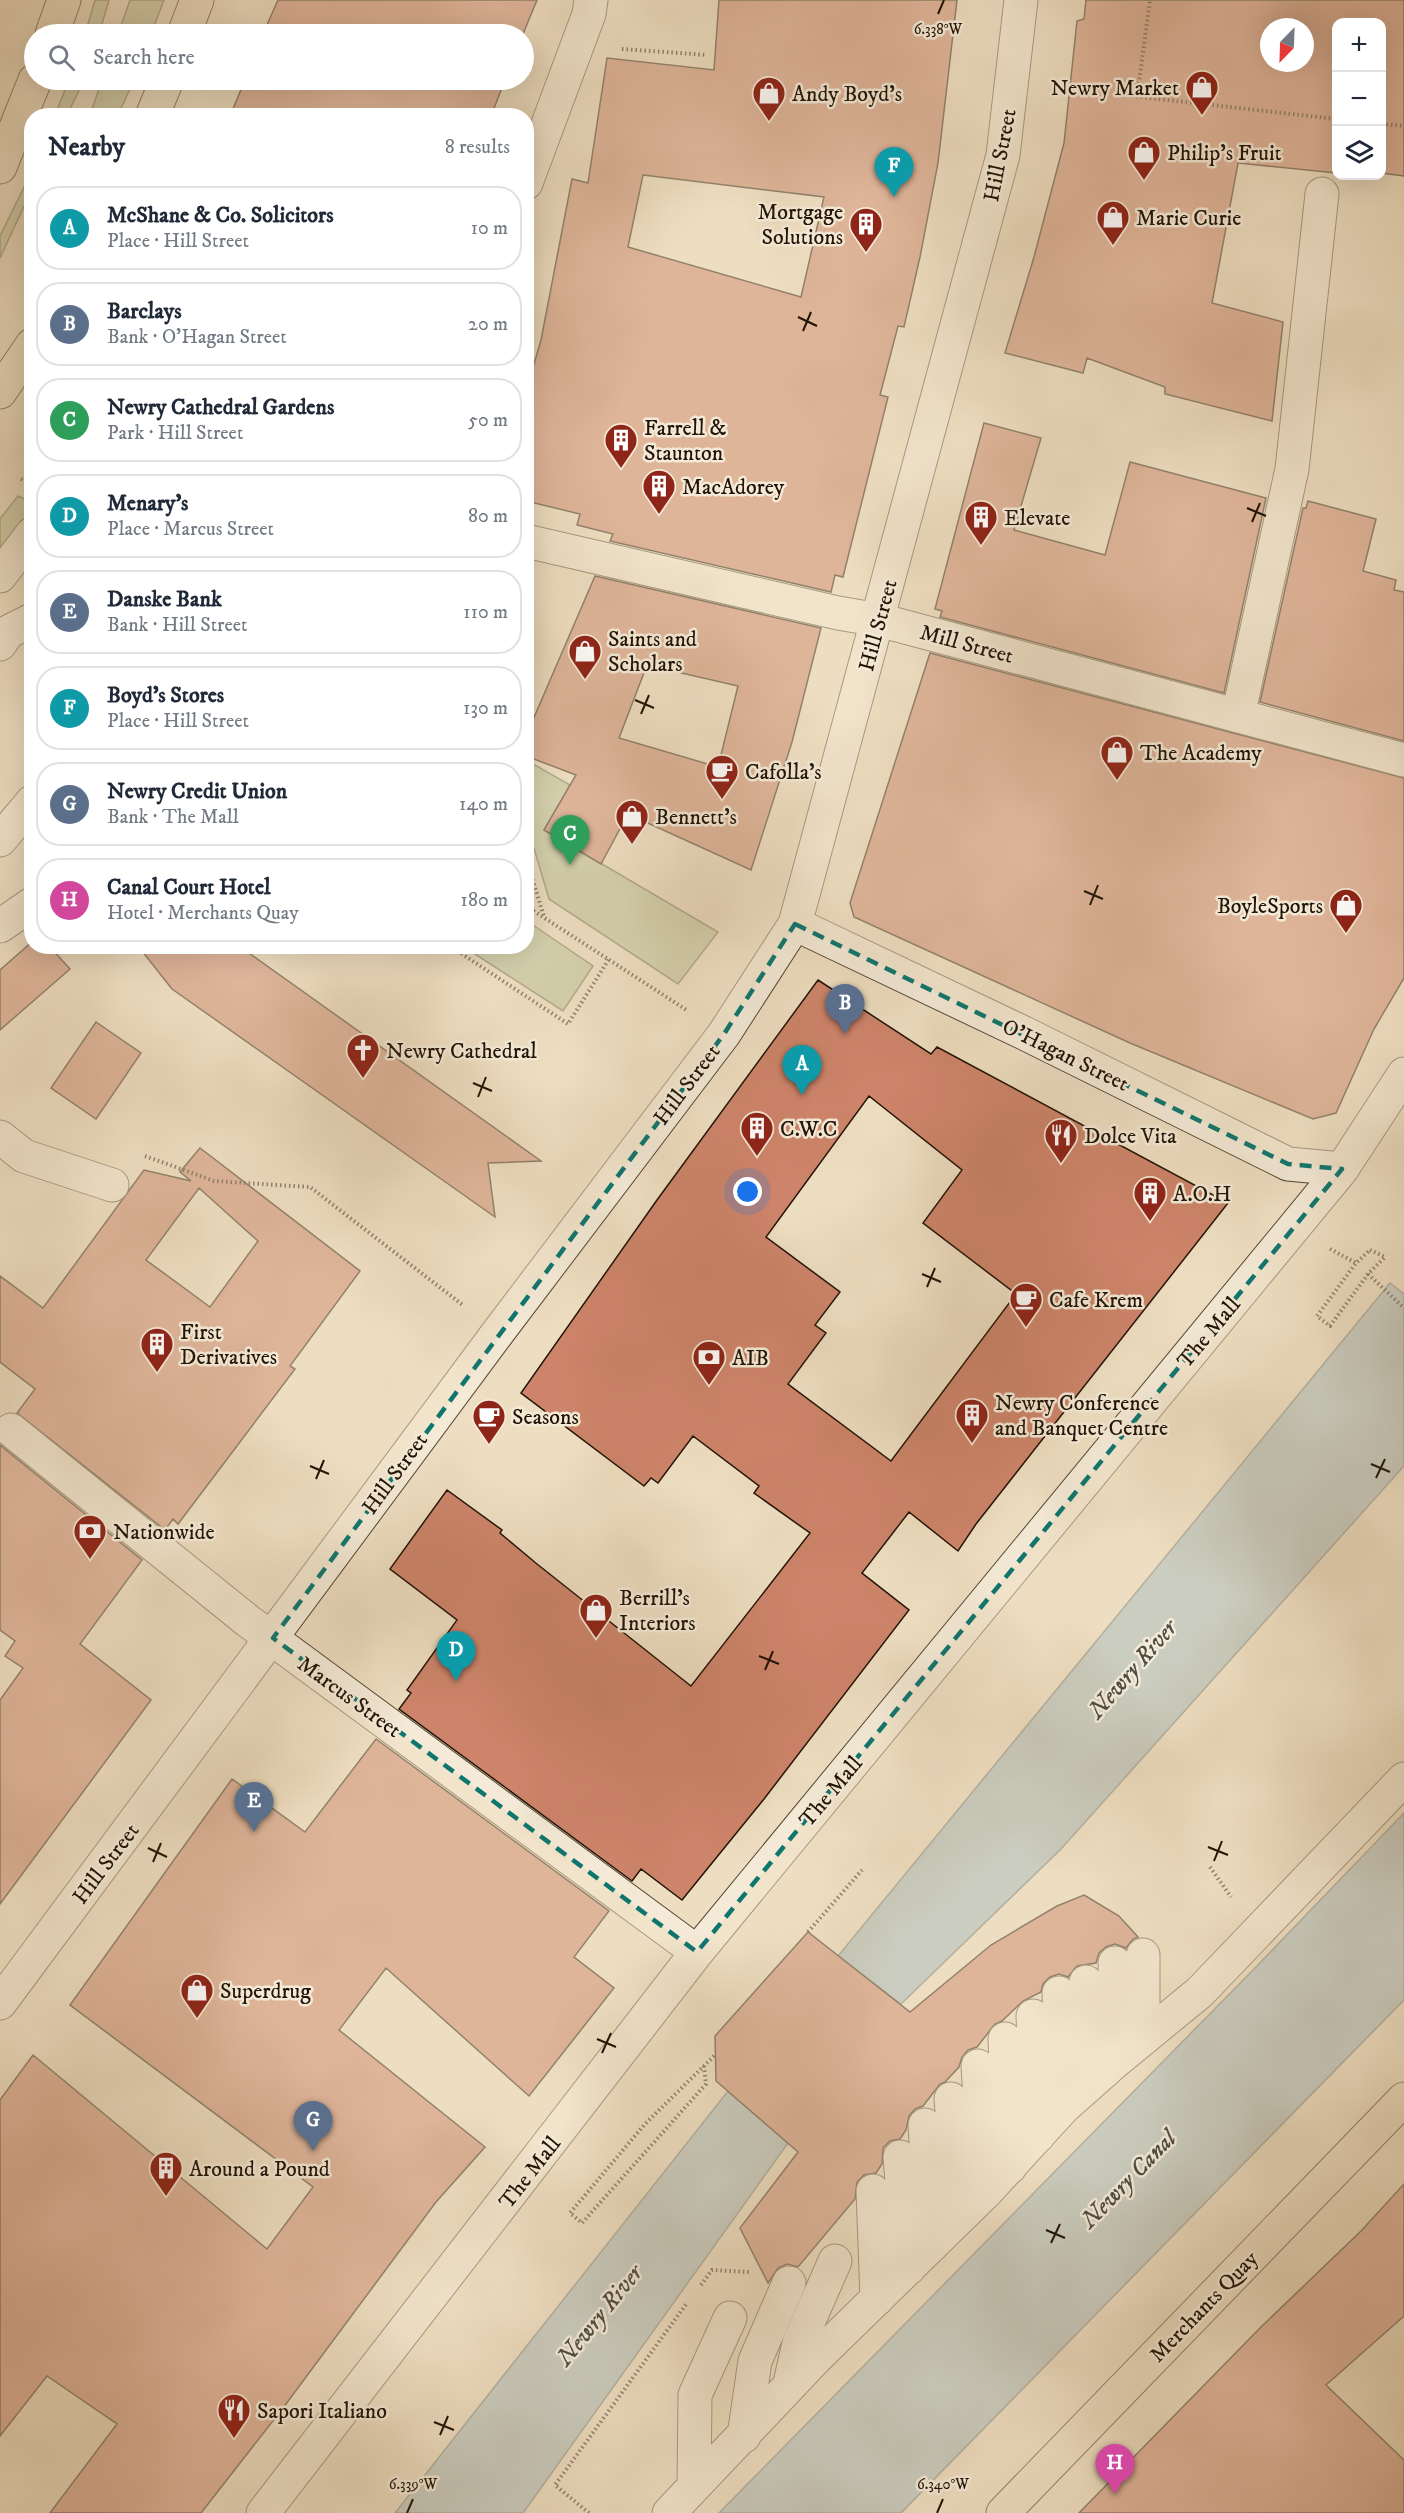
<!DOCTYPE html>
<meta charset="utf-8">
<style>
:root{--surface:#fff;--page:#f2f2f3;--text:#1f2937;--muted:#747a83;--line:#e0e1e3;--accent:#8f2418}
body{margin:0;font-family:"IM FELL DW Pica",serif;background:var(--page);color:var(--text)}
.controls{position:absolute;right:18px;top:18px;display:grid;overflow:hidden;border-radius:12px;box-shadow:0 6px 24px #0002}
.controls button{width:54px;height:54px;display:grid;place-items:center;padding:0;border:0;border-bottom:2px solid var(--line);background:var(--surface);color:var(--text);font:30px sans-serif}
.compass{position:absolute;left:1260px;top:18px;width:54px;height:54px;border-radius:50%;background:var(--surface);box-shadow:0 6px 24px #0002;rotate:203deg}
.you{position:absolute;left:748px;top:1192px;width:21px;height:21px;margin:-15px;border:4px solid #fff;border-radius:50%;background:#1a73e8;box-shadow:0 0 0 9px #1a73e833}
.badge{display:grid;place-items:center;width:39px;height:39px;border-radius:50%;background:var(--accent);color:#fff;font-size:20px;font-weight:700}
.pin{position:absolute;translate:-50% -50px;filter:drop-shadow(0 2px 3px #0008)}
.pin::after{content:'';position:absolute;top:32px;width:21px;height:18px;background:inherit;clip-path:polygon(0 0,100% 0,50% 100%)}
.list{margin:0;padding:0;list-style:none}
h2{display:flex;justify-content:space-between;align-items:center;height:78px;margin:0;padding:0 24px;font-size:26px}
h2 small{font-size:20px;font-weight:400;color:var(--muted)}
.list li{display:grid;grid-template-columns:39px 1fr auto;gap:18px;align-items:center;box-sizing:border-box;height:84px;margin:0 12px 12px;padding:0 12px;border:2px solid var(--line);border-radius:24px}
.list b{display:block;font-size:22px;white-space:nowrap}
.list p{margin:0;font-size:20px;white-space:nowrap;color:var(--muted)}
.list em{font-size:20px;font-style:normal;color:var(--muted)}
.icon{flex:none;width:33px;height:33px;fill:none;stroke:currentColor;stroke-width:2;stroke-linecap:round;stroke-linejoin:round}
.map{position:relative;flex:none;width:1404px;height:2513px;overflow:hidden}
.search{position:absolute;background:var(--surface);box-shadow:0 6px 24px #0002;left:24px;top:24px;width:510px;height:66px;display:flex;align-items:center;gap:15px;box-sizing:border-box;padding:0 21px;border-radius:33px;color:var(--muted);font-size:22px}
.panel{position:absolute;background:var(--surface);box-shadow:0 6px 24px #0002;left:24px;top:108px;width:510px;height:846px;border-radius:24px}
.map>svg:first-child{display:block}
.green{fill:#b5c296;stroke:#6b6a4e;stroke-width:1.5}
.water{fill:#9fb9be;stroke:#6d7774;stroke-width:1.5}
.building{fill:#cd846a;stroke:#211305;stroke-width:1.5;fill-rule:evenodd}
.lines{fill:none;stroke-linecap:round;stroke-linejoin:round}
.minor-casing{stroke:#544634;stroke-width:35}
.major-casing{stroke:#211305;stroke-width:35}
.highway-casing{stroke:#211305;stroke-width:35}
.path{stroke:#211305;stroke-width:4;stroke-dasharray:1.5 3;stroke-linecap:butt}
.minor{stroke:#f4ead7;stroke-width:33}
.major{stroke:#eedec1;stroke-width:33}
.highway{stroke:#eedec1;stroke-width:33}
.marked{fill:none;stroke:#0f766e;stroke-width:4.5;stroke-dasharray:12 8;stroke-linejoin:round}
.ticks{fill:none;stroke:#211305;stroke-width:2}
.labels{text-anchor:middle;stroke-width:5;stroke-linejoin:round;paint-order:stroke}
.poi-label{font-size:22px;fill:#211305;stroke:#f4ead7;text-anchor:start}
.street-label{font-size:22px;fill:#211305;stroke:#f4ead7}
.water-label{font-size:24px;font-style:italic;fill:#4d4d46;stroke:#f4ead7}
.ticks-label{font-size:15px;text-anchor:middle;fill:#211305;stroke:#f4ead7;stroke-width:5;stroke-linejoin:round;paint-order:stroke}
</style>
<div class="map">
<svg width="1404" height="2513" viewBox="0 0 1404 2513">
<rect width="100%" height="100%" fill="#eedec1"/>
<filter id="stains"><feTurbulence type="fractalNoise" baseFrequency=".00333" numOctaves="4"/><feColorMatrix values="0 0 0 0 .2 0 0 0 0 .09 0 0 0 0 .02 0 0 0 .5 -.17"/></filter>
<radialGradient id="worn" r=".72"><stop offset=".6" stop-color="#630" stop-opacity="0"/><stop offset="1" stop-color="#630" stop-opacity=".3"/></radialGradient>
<path class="green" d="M95,0H109L99,34H85Z
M130,0H164L151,34H118Z
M69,80H84L67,115H55Z
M102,80H134L118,115H90Z
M31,173V191L0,258V236Z
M18,496L31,502V512L0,550V519Z
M526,760L570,785L544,830L718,932L678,984L549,899L527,825Z
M527,921L593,966L563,1011L464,947L526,946Z"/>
<path class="water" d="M1390,1283L1404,1294V1466L1061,1849L901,2004L838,1956Z
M1404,1813V2000L901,2513H719L1255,1968Z
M728,2091L788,2143L523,2513H395Z"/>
<path class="building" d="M278,0H537L523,34H263Z
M719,0H957L938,163L920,257L904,327L898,326L880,395L888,397L843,577L835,575L831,592L610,541L613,534L577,525L580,514L526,501V391L541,340L572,179L588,183L607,58L714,70ZM643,175L824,197L801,297L628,247Z
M1086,0H1404V176L1382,173V22H1336V173L1238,163L1212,303L1283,322L1272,421L1165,394V387L1087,358L1083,373L1005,353L1034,257L1064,143L1077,21L1084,19ZM1269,27H1305V63H1269Z
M245,80H505L491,116H230Z
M984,423L1041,438L1014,530L1105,555L1130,462L1266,498L1224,693L940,617L942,611L935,609Z
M1308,501L1376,519L1363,571L1396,580L1394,590L1404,592V741L1260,702L1303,508H1306Z
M595,576L821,628L792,742L751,870L628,814L601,864L544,830L576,775L526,756V736ZM647,665L738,686L718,767L619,738Z
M930,653L1404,778V978L1374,1029L1336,1113L1313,1119L1130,1043L854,917L850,903Z
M32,942V946H49L70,969L0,1030V970Z
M138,946H239L541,1161L488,1163L495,1217L172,989Z
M818,980L931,1054L937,1047L1228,1203L976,1524L958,1551L909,1512L862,1573L909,1610L764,1799L682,1900L641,1869L632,1881L399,1709L411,1693L407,1690L457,1620L390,1569L447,1490L502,1530L500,1533L537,1564L691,1686L810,1533L754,1493L759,1486L693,1436L658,1483L651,1478L644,1486L521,1393L657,1200ZM869,1096L962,1170L923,1223L1016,1294L891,1461L788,1384L826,1333L815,1325L840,1292L766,1237Z
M96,1022L141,1053L96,1119L51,1088Z
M200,1148L360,1271L290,1366L295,1369L178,1524L173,1519L165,1530L17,1413L35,1389L0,1362V1276L43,1308L144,1170L191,1181L180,1172ZM199,1188L258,1241L210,1307L146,1260Z
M0,1445L142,1560L80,1644L151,1700L0,1904V1700L23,1668L5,1656L15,1641L0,1630Z
M376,1739L609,1911L574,1957L614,1988L529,2096L386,1968L339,2030L485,2147L436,2202L283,2408L201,2513H50L117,2424L47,2376L0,2436V2100L33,2055L267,2249L313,2187L70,2005L232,1779L305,1832Z
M1084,1895L1119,1916L1138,1937L1133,1939L1126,1948L1115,1944L1106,1947L1099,1953L1096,1963L1077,1966L1068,1977L1059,1974L1050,1977L1043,1984L1041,1992L1023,2001L1002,2021L995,2024L977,2047L968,2050L962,2057L959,2067L945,2082L940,2084L923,2106L915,2109L909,2116L906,2130L900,2139L890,2141L883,2148L882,2164L876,2173L864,2175L857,2182L855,2199L798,2267L787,2264L778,2268L768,2283L740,2228L798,2152L716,2081L715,2036L808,1932L910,2012L991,1945L1057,1906Z
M1404,2184V2316L1326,2385L1404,2460V2513H1079L1260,2328L1361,2231Z"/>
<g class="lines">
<defs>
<path id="minor" d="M526,183L589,14L591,0
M526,541L838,613L879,620L1404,760
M0,576L32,534
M0,644L8,632L32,620
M1238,716L1292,469L1322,194
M0,840L32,802
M795,924L1026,1034L1288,1164L1342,1169
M0,926L32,904
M0,1137L24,1156L112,1185
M11,1430L248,1621L697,1952
M1143,1955V2039
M1115,1963L1116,2061
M1086,1982L1089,2084
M1059,1993L1063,2108
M0,2003L499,1331L724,1034L795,924L1003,155L1021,0
M1033,2016L1038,2136
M1005,2039L1010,2167
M978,2066L986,2192
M951,2099L961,2216
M925,2125L932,2245
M900,2157L909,2268
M873,2191L877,2299
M790,2383L799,2343L835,2261
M744,2436L755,2361L789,2283
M694,2486L695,2395L730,2318
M263,2513L697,1952L1342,1169L1404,1074
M669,2513L817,2357L986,2192L1063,2108L1116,2061L1200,1992L1404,1779"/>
<path id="major" d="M1003,2513L1404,2099"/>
<path id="highway" d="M52,34L64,0
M184,34L197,0
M152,116L167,80
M0,167L35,80
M0,392L32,345"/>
</defs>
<use href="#minor" class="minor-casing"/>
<use href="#major" class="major-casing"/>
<use href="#highway" class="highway-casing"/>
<path class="path" d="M622,49L707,55
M1053,87L1070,90
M1123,95L1336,119
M1137,97L1150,0
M1382,124L1404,126
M21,479L32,485
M526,858L544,917
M526,906L688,1011
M450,946L568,1024L609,959
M145,1156L214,1181L310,1187L464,1306
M1330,1249L1356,1263
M1370,1250L1385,1257L1368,1274L1330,1326L1317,1316L1356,1263Z
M1368,1274L1404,1308
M1210,1867L1231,1897
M808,1932L862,1870
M704,2066L706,2084L582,2223L570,2213L645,2124L715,2055
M701,2285L712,2270L749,2272
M589,2513L555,2485L687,2303"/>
<use href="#minor" class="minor"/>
<use href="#major" class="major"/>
<use href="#highway" class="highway"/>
</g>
<path d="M0 0H1404V2513H0ZM795,924L1288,1164L1342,1169L697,1952L273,1638L724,1034Z" fill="#eedec1" fill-opacity=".55" fill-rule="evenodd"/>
<path class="marked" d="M795,924L1288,1164L1342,1169L697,1952L273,1638L724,1034Z"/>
<path class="ticks" d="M938,14L944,0M798,317L817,326M803,331L811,312M1247,508L1266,516M1252,522L1260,503M635,700L654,708M641,714L649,695M1084,891L1103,899M1090,905L1098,885M473,1083L492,1091M478,1097L486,1077M922,1274L941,1282M927,1287L935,1268M1371,1464L1390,1472M310,1466L329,1474M1376,1478L1385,1459M316,1479L324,1460M759,1656L779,1664M765,1670L773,1651M1208,1847L1228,1855M148,1848L167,1857M1214,1861L1222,1841M153,1862L161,1843M597,2039L616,2047M602,2053L611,2033M1046,2230L1065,2238M1051,2243L1060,2224M434,2422L454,2430M440,2435L448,2416M407,2513L413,2499M937,2513L943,2499"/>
<defs>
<symbol id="shop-pin" viewBox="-11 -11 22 30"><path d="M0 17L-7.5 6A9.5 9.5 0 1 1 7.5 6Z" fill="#8f2418" stroke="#f4ead7"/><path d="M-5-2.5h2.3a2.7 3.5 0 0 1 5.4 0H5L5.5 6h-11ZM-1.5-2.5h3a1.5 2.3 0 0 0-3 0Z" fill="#fff"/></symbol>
<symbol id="building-pin" viewBox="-11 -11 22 30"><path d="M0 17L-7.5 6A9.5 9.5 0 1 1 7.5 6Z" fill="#8f2418" stroke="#f4ead7"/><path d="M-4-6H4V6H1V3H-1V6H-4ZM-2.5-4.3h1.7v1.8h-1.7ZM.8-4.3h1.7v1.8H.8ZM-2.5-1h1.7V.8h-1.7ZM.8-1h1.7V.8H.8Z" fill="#fff"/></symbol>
<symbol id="cafe-pin" viewBox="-11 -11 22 30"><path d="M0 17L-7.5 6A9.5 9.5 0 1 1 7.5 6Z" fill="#8f2418" stroke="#f4ead7"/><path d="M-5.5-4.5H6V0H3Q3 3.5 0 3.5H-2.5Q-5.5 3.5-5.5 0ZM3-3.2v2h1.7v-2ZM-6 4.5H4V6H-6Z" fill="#fff"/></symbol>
<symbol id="church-pin" viewBox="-11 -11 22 30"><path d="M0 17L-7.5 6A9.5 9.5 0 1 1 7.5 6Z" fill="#8f2418" stroke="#f4ead7"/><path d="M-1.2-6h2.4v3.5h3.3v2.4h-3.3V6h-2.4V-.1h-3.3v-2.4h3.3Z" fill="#fff"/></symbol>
<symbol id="restaurant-pin" viewBox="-11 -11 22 30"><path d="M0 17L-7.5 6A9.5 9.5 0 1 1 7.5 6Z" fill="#8f2418" stroke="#f4ead7"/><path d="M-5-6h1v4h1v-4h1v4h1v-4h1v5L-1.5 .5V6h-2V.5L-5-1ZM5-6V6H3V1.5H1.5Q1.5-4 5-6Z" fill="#fff"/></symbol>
<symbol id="bank-pin" viewBox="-11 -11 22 30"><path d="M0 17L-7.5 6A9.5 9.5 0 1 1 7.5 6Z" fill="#8f2418" stroke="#f4ead7"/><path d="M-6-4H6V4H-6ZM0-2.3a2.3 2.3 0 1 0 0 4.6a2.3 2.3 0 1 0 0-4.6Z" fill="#fff"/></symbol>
</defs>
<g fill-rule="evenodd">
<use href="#shop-pin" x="1183" y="68" width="38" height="52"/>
<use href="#shop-pin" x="750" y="74" width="38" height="52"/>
<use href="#shop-pin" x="1125" y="133" width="38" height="52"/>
<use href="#shop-pin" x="1094" y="198" width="38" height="52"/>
<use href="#building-pin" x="847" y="205" width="38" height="52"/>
<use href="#building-pin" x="602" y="421" width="38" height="52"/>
<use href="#building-pin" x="640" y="467" width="38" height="52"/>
<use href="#building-pin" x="962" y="498" width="38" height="52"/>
<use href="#shop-pin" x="566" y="632" width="38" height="52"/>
<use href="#shop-pin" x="1098" y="733" width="38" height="52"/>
<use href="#cafe-pin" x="703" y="752" width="38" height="52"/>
<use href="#shop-pin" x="613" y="797" width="38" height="52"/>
<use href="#shop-pin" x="1327" y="886" width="38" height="52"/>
<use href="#church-pin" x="344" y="1031" width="38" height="52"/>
<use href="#building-pin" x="738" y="1109" width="38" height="52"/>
<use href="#restaurant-pin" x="1042" y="1116" width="38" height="52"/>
<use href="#building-pin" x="1131" y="1174" width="38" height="52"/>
<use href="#cafe-pin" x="1007" y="1280" width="38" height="52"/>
<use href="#building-pin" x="138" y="1325" width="38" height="52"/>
<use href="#bank-pin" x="690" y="1338" width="38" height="52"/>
<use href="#building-pin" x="953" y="1396" width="38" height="52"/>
<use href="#cafe-pin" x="470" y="1397" width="38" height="52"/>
<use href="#bank-pin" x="71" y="1512" width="38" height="52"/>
<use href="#shop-pin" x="577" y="1591" width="38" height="52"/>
<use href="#shop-pin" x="178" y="1971" width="38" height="52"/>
<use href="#building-pin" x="147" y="2149" width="38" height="52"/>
<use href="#restaurant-pin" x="215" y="2391" width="38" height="52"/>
</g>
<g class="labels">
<g class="poi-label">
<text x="1179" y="95" text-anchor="end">Newry Market</text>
<text x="792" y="101">Andy Boyd's</text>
<text x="1167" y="160">Philip's Fruit</text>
<text x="843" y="219" text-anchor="end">Mortgage<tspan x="843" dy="25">Solutions</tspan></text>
<text x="1136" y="225">Marie Curie</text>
<text x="644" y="435">Farrell &amp;<tspan x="644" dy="25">Staunton</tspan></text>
<text x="682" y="494">MacAdorey</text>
<text x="1004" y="525">Elevate</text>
<text x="608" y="646">Saints and<tspan x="608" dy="25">Scholars</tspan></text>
<text x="1140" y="760">The Academy</text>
<text x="745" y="779">Cafolla's</text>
<text x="655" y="824">Bennett's</text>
<text x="1323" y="913" text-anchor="end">BoyleSports</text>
<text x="386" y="1058">Newry Cathedral</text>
<text x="780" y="1136">C.W.C</text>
<text x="1084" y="1143">Dolce Vita</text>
<text x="1173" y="1201">A.O.H</text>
<text x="1049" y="1307">Cafe Krem</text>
<text x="180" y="1339">First<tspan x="180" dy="25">Derivatives</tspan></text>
<text x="732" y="1365">AIB</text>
<text x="995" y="1410">Newry Conference<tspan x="995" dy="25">and Banquet Centre</tspan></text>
<text x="512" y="1424">Seasons</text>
<text x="113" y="1539">Nationwide</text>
<text x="619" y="1605">Berrill's<tspan x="619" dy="25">Interiors</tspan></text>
<text x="220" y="1998">Superdrug</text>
<text x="189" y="2176">Around a Pound</text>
<text x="257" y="2418">Sapori Italiano</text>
</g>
<g class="street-label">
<text transform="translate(999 155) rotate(-79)" y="8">Hill Street</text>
<text transform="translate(877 625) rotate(-75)" y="8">Hill Street</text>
<text transform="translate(967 643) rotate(15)" y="8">Mill Street</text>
<text transform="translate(1066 1054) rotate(26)" y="8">O'Hagan Street</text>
<text transform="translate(686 1084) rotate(-53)" y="8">Hill Street</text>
<text transform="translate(1208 1332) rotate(-50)" y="8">The Mall</text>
<text transform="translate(394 1473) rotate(-54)" y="8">Hill Street</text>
<text transform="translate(350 1696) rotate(36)" y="8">Marcus Street</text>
<text transform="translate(830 1791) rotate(-50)" y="8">The Mall</text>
<text transform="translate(105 1863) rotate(-53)" y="8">Hill Street</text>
<text transform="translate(529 2172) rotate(-52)" y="8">The Mall</text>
<text transform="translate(1203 2306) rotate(-46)" y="8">Merchants Quay</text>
</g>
<g class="water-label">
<text transform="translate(1132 1669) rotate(-49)" y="8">Newry River</text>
<text transform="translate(1128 2179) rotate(-46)" y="8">Newry Canal</text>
<text transform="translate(599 2315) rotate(-51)" y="8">Newry River</text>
</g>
</g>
<g class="ticks-label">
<text x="938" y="34">6.338°W</text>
<text x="413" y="2489">6.339°W</text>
<text x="943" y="2489">6.340°W</text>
</g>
<rect width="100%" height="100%" filter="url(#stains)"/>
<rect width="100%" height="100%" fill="url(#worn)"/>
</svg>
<div class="controls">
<button>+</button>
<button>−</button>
<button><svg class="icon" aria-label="layers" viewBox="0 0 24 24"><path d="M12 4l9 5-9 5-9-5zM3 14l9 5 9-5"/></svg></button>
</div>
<svg class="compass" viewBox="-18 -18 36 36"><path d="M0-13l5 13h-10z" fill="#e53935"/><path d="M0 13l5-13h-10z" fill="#747a83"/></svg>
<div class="you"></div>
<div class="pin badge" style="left:802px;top:1095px;background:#0f9aa8">A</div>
<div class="pin badge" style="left:845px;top:1034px;background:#5c6f8a">B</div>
<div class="pin badge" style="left:570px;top:865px;background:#2e9e5b">C</div>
<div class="pin badge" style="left:456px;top:1681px;background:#0f9aa8">D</div>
<div class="pin badge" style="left:254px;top:1832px;background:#5c6f8a">E</div>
<div class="pin badge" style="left:894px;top:197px;background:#0f9aa8">F</div>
<div class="pin badge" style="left:313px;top:2151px;background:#5c6f8a">G</div>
<div class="pin badge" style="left:1115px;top:2494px;background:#d1479c">H</div>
<div class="search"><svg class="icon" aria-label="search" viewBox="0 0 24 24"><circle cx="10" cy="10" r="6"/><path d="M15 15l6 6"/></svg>Search here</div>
<section class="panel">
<h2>Nearby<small>8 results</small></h2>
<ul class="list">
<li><span class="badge" style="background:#0f9aa8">A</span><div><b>McShane &amp; Co. Solicitors</b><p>Place · Hill Street</p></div><em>10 m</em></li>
<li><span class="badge" style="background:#5c6f8a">B</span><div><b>Barclays</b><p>Bank · O'Hagan Street</p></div><em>20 m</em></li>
<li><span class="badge" style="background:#2e9e5b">C</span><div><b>Newry Cathedral Gardens</b><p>Park · Hill Street</p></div><em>50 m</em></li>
<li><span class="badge" style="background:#0f9aa8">D</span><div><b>Menary's</b><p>Place · Marcus Street</p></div><em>80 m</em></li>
<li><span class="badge" style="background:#5c6f8a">E</span><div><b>Danske Bank</b><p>Bank · Hill Street</p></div><em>110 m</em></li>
<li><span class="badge" style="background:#0f9aa8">F</span><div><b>Boyd's Stores</b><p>Place · Hill Street</p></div><em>130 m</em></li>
<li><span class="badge" style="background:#5c6f8a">G</span><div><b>Newry Credit Union</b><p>Bank · The Mall</p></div><em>140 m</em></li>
<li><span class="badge" style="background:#d1479c">H</span><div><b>Canal Court Hotel</b><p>Hotel · Merchants Quay</p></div><em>180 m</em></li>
</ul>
</section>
</div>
